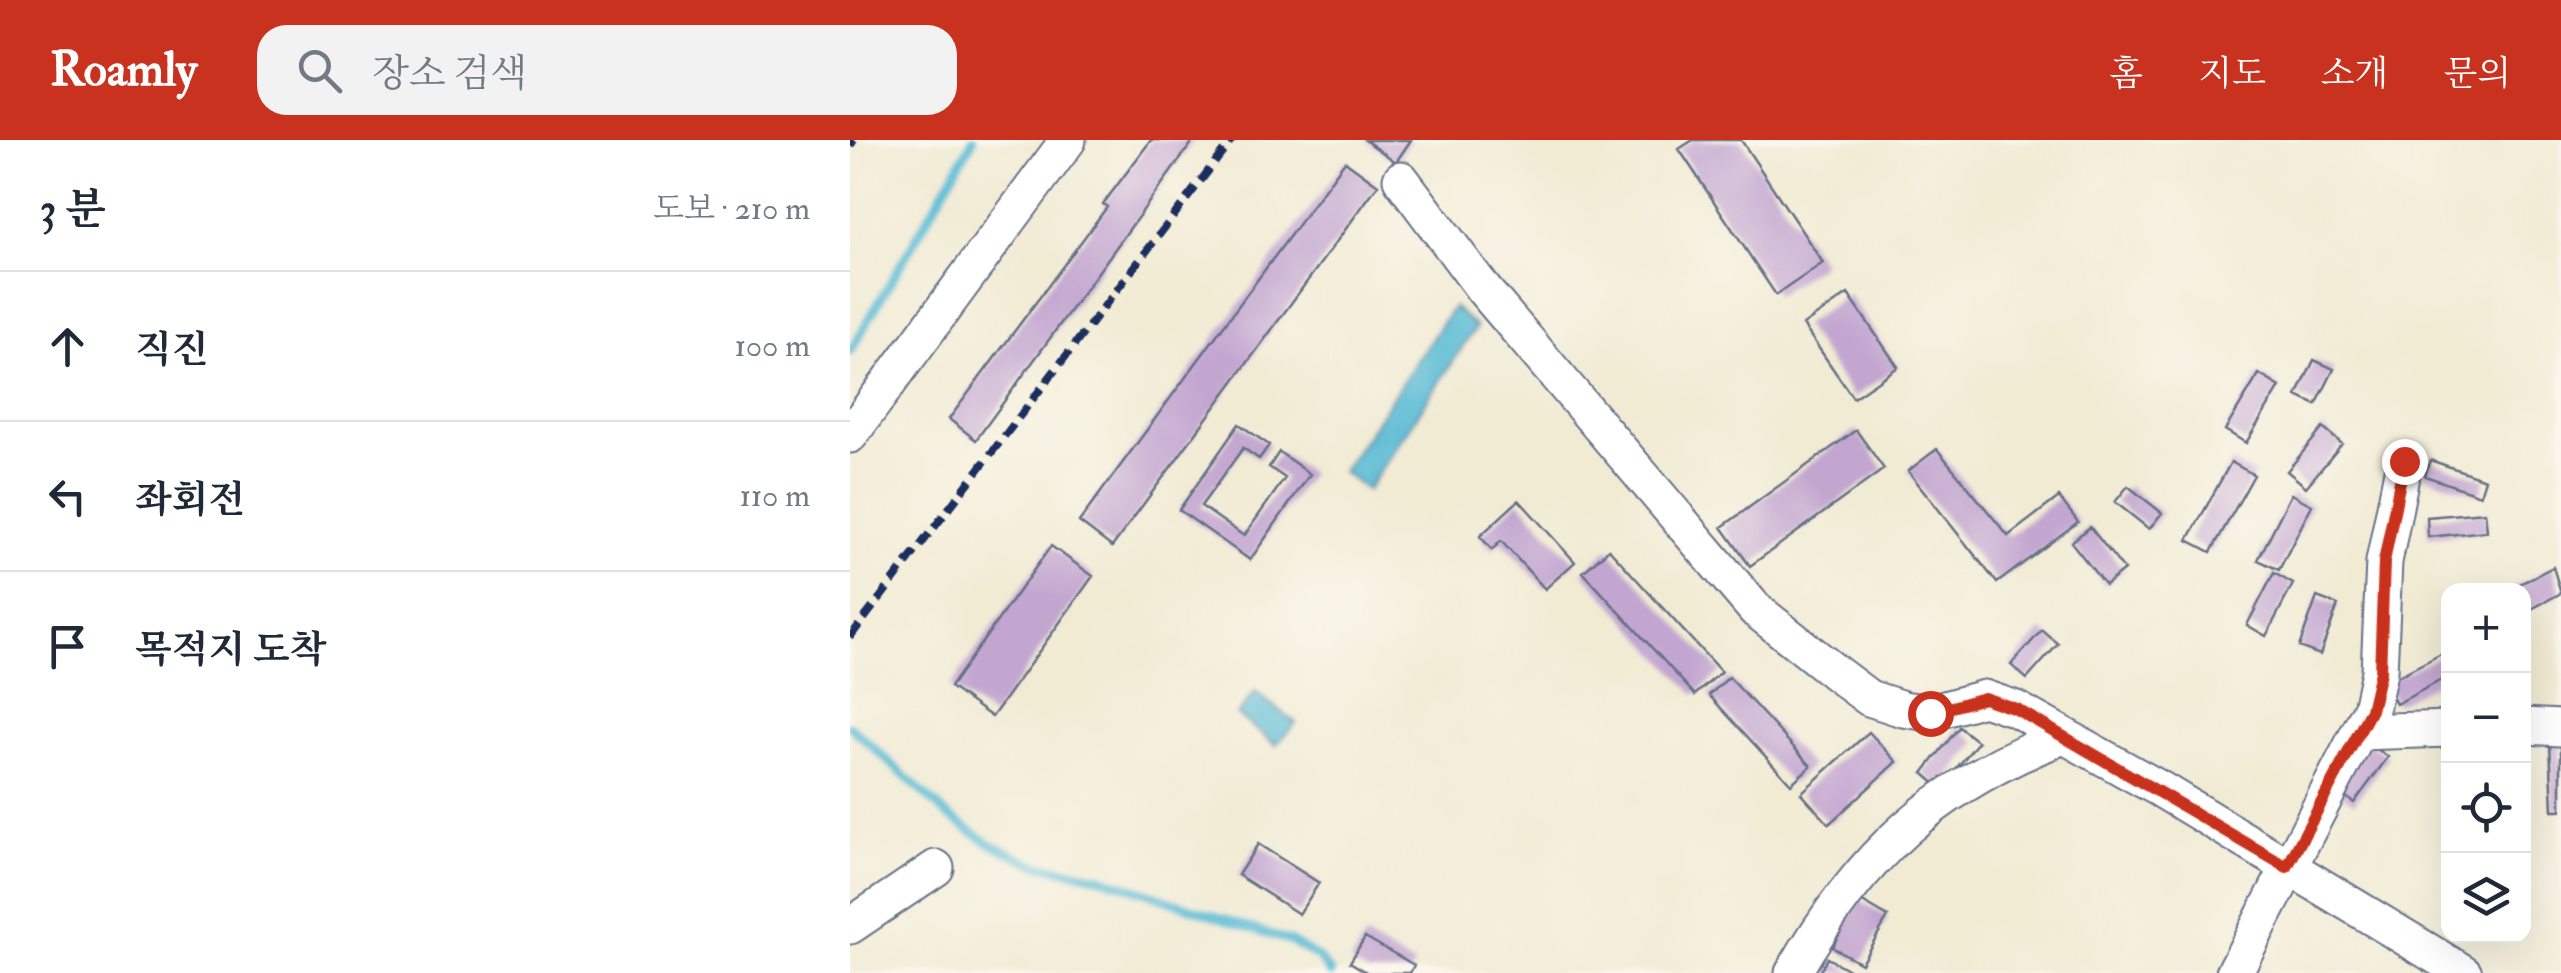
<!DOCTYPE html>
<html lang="ko">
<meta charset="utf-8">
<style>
:root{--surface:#fff;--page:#f2f2f3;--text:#1f2937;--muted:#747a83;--line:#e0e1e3;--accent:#c8321e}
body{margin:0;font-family:"IM FELL Double Pica","Noto Serif KR",serif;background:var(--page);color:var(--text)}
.controls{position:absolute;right:30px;bottom:30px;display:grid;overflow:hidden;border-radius:20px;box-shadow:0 10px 40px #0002}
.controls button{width:90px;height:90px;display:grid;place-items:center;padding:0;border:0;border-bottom:2px solid var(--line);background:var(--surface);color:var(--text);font:50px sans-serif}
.stop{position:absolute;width:30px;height:30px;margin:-22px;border:8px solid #c8321e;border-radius:50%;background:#fff}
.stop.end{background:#c8321e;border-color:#fff;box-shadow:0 2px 10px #0008}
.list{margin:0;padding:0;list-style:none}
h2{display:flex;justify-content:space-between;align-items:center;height:130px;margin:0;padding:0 40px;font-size:42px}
h2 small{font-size:32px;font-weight:400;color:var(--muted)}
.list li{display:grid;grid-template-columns:65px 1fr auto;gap:30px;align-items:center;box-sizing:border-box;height:150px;padding:0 40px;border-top:2px solid var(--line)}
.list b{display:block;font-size:38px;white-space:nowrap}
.list em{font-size:32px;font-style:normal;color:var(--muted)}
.icon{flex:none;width:55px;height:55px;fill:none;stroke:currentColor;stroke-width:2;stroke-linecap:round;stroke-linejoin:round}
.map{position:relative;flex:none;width:1711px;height:833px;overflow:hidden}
header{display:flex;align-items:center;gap:60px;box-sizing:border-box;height:140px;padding:0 50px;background:var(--accent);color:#fff}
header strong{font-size:48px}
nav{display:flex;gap:55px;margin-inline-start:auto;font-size:35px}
.search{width:700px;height:90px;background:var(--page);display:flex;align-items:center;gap:25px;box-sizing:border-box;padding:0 35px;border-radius:30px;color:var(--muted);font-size:38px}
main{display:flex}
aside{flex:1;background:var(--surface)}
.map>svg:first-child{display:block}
.water{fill:#56bad4;stroke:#387499;stroke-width:2.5}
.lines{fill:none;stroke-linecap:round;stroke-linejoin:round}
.stream{stroke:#56bad4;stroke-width:9}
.building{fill:#c2a6d0}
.minor-casing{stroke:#667187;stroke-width:39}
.minor{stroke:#fff;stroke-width:35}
.rail{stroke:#1b2f5e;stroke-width:8;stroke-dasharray:15 8;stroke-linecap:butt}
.route{stroke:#c8321e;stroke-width:12}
</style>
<header>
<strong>Roamly</strong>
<div class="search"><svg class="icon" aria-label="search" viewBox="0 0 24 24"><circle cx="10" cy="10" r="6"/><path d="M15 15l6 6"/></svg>장소 검색</div>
<nav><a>홈</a><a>지도</a><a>소개</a><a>문의</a></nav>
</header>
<main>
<aside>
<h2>3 분<small>도보 · 210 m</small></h2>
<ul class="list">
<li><svg class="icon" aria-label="ahead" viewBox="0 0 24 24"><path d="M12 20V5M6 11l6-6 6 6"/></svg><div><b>직진</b></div><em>100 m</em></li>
<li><svg class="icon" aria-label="left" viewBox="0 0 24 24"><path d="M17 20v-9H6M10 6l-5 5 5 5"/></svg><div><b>좌회전</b></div><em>110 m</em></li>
<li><svg class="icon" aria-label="arrive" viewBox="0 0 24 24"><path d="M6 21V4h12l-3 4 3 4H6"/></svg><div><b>목적지 도착</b></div></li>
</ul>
</aside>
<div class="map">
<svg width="1711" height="833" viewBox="0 0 1711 833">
<rect width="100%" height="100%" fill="#fbf7ec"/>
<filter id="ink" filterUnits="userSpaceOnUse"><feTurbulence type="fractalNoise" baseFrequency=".01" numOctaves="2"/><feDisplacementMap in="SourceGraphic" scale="20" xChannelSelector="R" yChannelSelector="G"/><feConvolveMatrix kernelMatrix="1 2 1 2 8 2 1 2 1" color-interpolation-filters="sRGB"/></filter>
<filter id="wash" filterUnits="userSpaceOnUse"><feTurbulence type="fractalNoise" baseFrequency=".0048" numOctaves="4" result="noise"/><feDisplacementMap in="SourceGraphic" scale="40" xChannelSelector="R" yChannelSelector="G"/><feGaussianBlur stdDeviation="2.25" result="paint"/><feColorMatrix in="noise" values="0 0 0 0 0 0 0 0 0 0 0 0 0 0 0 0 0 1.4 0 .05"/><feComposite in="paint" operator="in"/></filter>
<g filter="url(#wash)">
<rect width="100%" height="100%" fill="#f1ebd4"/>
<path class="water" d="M603,167L626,187L517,350L492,332Z
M405,552L446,583L426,605L387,575Z"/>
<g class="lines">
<path class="stream" d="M0,212L123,0
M0,586L96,674L139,703L184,724L251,737L442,802L468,818L481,833"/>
</g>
<g id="blocks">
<path class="building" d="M301,0H344L126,300L99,279L257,67L253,64Z
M515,0H561L546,22Z
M843,0H891L973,123L926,155L829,9Z
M495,21L528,45L262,407L229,382Z
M998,154L1048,227L1003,258L953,185Z
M1464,220L1484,229L1466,265L1447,256Z
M1409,234L1430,247L1396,303L1375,290Z
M389,284L419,305L409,319L393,308L351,366L394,396L435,338L419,327L429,312L460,334L400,420L329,370Z
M1473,288L1492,304L1456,347L1437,331Z
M1006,290L1034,329L900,426L872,387Z
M1087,309L1158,396L1209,357L1228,382L1147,443L1058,331Z
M1580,320L1635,339L1630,355L1575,336Z
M1381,322L1404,335L1361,412L1338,400Z
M1278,346L1312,373L1299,389L1265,362Z
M1441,354L1462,365L1429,430L1408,420Z
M669,360L725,422L695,449L651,401L642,410L630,396Z
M1635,372L1637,391L1578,397L1577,377Z
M1240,387L1274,430L1255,445L1221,402Z
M201,406L243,436L142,577L100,547Z
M759,409L871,532L845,555L733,432Z
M1703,427L1711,453L1674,473V450H1658Z
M1424,433L1443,444L1416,496L1397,485Z
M1467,457L1488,465L1470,515L1449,507Z
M1192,490L1208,504L1177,539L1161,525Z
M1599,510V536L1546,564L1535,543Z
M879,537L961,626L941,644L859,555Z
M1109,587L1128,602L1090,648L1073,633Z
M1019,592L1047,622L979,684L951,653Z
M1517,602L1538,617L1504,663L1484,648Z
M1700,603L1711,604V670H1703Z
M408,704L469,743L449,774L388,735Z
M1009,760L1038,777L1011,823L982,807Z
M515,797L564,825L560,833H518L500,822Z
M977,818L1005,833H969Z"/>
</g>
</g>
<g filter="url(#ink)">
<use href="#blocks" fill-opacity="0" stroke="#667187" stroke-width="2.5"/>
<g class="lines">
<defs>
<path id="minor" d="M551,39L634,150L905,469L987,534L1019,558L1053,569L1080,573L1134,558L1166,569L1310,649L1614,833
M0,295L218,0
M1674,586L1711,588
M1510,592L1599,589
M0,786L86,728
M943,833C1011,714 1085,646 1213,596
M1384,833L1521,569L1529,532L1534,422L1554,321"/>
</defs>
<use href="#minor" class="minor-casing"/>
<use href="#minor" class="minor"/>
<path class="rail" d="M0,6L4,0
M0,497L382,0"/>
</g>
</g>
<g class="lines" filter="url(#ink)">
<path class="route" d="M1080,573L1134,558L1166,569L1437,727L1521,570L1530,532L1534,422L1554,321"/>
</g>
</svg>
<div class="controls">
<button>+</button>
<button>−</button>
<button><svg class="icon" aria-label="locate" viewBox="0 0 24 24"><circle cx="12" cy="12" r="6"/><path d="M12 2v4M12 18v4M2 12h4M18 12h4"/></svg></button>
<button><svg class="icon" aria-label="layers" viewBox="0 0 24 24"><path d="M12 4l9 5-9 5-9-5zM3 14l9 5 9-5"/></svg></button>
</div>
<div class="stop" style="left:1080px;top:573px"></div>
<div class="stop end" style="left:1554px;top:321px"></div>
</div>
</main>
